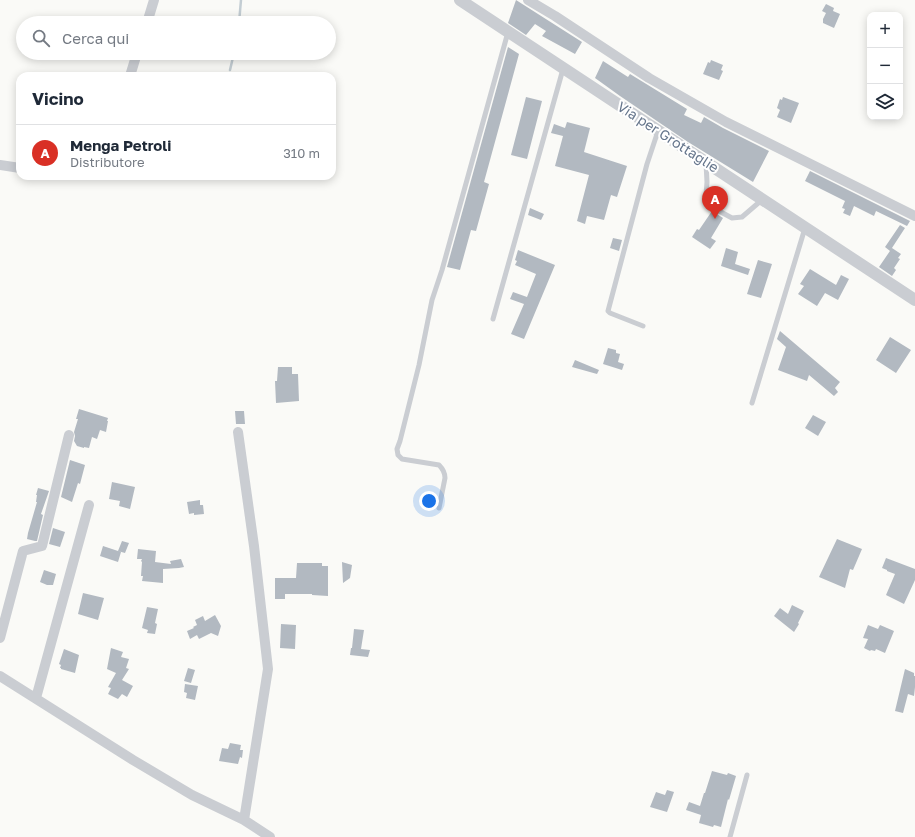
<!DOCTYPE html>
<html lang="it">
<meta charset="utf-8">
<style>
:root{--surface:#fff;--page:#f6f6f7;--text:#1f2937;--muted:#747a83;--line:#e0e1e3;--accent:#d93025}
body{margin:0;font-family:"Golos Text",sans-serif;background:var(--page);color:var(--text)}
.controls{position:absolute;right:12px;top:12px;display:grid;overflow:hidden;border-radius:8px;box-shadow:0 2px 10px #0003}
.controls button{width:36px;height:36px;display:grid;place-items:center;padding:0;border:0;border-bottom:1px solid var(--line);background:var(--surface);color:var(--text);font:20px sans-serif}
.you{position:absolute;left:429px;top:501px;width:14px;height:14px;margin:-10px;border:3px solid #fff;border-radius:50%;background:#1a73e8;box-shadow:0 0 0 6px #1a73e833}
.badge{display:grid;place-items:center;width:26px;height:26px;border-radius:50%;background:var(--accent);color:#fff;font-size:13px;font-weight:700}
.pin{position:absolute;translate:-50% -33px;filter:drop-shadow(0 1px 2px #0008)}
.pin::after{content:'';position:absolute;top:21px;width:14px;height:12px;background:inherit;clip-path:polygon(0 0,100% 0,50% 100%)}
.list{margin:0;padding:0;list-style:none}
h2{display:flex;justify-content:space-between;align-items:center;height:52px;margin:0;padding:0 16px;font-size:17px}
h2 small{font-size:13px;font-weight:400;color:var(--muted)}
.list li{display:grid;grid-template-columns:26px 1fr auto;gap:12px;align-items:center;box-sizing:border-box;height:56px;padding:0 16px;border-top:1px solid var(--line)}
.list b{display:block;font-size:15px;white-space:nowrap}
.list p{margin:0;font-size:13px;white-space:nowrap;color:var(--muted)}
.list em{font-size:13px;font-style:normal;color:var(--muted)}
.icon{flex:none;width:22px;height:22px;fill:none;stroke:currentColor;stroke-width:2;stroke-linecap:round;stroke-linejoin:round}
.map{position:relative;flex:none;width:915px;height:837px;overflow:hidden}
.search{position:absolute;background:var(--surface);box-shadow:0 2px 10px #0003;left:16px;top:16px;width:320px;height:44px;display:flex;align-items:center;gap:10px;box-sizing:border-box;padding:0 14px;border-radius:22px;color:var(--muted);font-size:15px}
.panel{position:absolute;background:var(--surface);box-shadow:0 2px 10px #0003;left:16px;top:72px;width:320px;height:108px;border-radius:12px}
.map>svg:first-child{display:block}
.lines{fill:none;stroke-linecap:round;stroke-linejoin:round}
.stream{stroke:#c3cdd3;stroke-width:2.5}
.building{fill:#b2b9c1}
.service{stroke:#cacdd2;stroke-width:5}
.minor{stroke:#cacdd2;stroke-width:10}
.tertiary{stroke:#cacdd2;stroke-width:12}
.labels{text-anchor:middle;stroke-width:4;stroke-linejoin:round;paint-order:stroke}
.street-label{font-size:14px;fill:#66768c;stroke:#fff}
</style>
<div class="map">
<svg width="915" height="837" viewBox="0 0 915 837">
<rect width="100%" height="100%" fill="#fafaf7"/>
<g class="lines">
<path class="stream" d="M239,23L241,0
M230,70L234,53"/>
</g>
<path class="building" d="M516,0L582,42L575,54L542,36L546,31L535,24L526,35L508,23Z
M826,4L834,8L833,11L840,14L834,28L823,23V19L826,13L822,11Z
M508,47L519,54L484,182L489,184L476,231L471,230L460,270L447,267Z
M711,60L723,65L721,70L723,71L719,80L703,74L708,62L710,63Z
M603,61L628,77L630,74L687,109L684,115L701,123L704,117L723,128L769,151L753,182L688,142L620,96L595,78Z
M526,97L542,101L527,159L511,155Z
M783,97L799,103L791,123L777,117L780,110L777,108L780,99L782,100Z
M567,122L590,128L584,152L627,166L617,197L611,195L604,220L587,216L585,224L577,221L589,175L555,166L563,136L551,133L554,124L565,128Z
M810,171L910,221L907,226L876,211L874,216L854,206L850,216L843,213L845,209L842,208L845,201L805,181Z
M530,208L544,214L541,220L528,215Z
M712,211L723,218L711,238L716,241L710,249L692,237L697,229L699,230Z
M900,225L905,228L890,251L885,247Z
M613,238L622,240L619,251L610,248Z
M726,248L738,252L735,264L750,269L748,275L721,266Z
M892,248L901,254L898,258L900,259L894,268L896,270L892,276L879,267Z
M518,250L555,265L524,339L511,334L524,304L510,299L513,292L527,297L536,274L515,265L517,261L515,260Z
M758,260L772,264L761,298L747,294Z
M810,269L836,285L841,275L849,279L838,300L825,293L817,306L798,294L804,286L800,284Z
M780,331L840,382L835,388L838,392L834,396L809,375L807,381L778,370L786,347L777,339Z
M890,337L911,350L896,373L876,360Z
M608,348L616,350V353L620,354L618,362L624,364L622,370L603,364Z
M575,360L599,370L597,374L572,367Z
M278,367H292V374H298L299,401L276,403L275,381H277Z
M79,409L108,418L107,421H108L106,432L100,430L97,439L92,437L89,448L84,447V448L77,446L74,441L75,436L74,432L78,419H76Z
M235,411H244L245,424H236Z
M813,415L826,422L818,436L805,428Z
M70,460L85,465L80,484L78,483L72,502L61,497Z
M112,482L135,487L130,509L119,506L120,501L109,499Z
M38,488L49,491L41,514L43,515L37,541H35L27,539L28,533L37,502H36L37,495H36Z
M200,500V505H203L204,514L194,515V513L189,514L187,502Z
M53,528L65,532L60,547L49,544Z
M837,539L862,549L853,570L850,569L845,588L819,577Z
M122,541L129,543L125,553L118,551Z
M103,546L121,552L118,562L100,556Z
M138,549L156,551L155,562L171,564L170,561L181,559L184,567L179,568L163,569V583L142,581L143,576H141L142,562L141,561L142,559H137Z
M886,558L915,569V580L904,604L886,595L895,574L887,571V570L882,568Z
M342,562L352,565L350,578L343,583Z
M297,563H322V566H328V596L312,595V594H285V599H275V578H296Z
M44,570L56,574L53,585H47L40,582Z
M83,593L104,598L98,620L78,614Z
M792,605L804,611L798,623L799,624L794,632L774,616L780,608L788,614Z
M147,607L158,609L155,623L157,624L155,634L147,633L148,630L142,628Z
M215,615L221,626L218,636L211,633L199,639L197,635L190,639L187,631L194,628L193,627L197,625L195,620L203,616L205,621Z
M281,624L296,625L295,649L280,648Z
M868,625L878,629L880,625L894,631L885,653L876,649L875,651L871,650L870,651L864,648L868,639L863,638Z
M354,629L364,630L361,649L370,650L368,657L350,655L351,648H352Z
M111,648L123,652L121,657L129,659L126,668L129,669L122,680L133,686L127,697L122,694L118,699L108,694L111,688L108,687L116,673L107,669Z
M64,649L79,655L75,673L61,669V668H60L61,665L59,664Z
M188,668L195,670L191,683L184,681Z
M905,669L914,673V676H915V687L914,696L908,694L903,713L895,711Z
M185,684L198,686L195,700L186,698L187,693L184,692Z
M230,743L241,745L240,750H243L242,758L240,757L238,764L219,761L222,748L228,749Z
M712,771L727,775L728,773L736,776L729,800L728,799L721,827L714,825L713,827L699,823L701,815L686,810L689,802L700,806L704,793H705Z
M667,790L674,792L667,812L650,807L656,792L665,795Z"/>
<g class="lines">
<path class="service" d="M706,163L707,182L706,195L709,204L719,211L732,218L742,217L763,199
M493,319L563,69
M643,326L610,313L608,311L647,164L658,131
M752,403L805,228
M439,508L445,478C445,472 443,469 439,465L402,459L398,455L397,449L400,441L419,365L432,300L442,270L508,32
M730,837L747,775"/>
<path class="minor" d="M528,0L555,16L649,78L726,122L915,216
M147,23L154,0
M130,76L137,53
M0,165L20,168
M238,432L254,546L268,669L244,820
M0,638L23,551L42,546L69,435
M0,676L133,760L192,795L244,820L270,837
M36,698L89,505"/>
<path class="tertiary" d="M460,0L915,300"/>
</g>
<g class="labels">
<g class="street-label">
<text transform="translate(668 137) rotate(33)" y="5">Via per Grottaglie</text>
</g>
</g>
</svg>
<div class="controls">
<button>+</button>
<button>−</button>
<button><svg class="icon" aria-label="layers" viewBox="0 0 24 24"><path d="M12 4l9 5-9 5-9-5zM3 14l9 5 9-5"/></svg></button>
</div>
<div class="you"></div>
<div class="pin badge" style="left:715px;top:219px">A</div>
<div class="search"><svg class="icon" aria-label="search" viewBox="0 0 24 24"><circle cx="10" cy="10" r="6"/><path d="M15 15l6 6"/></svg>Cerca qui</div>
<section class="panel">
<h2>Vicino<small></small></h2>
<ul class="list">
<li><span class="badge">A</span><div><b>Menga Petroli</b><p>Distributore</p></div><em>310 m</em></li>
</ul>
</section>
</div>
